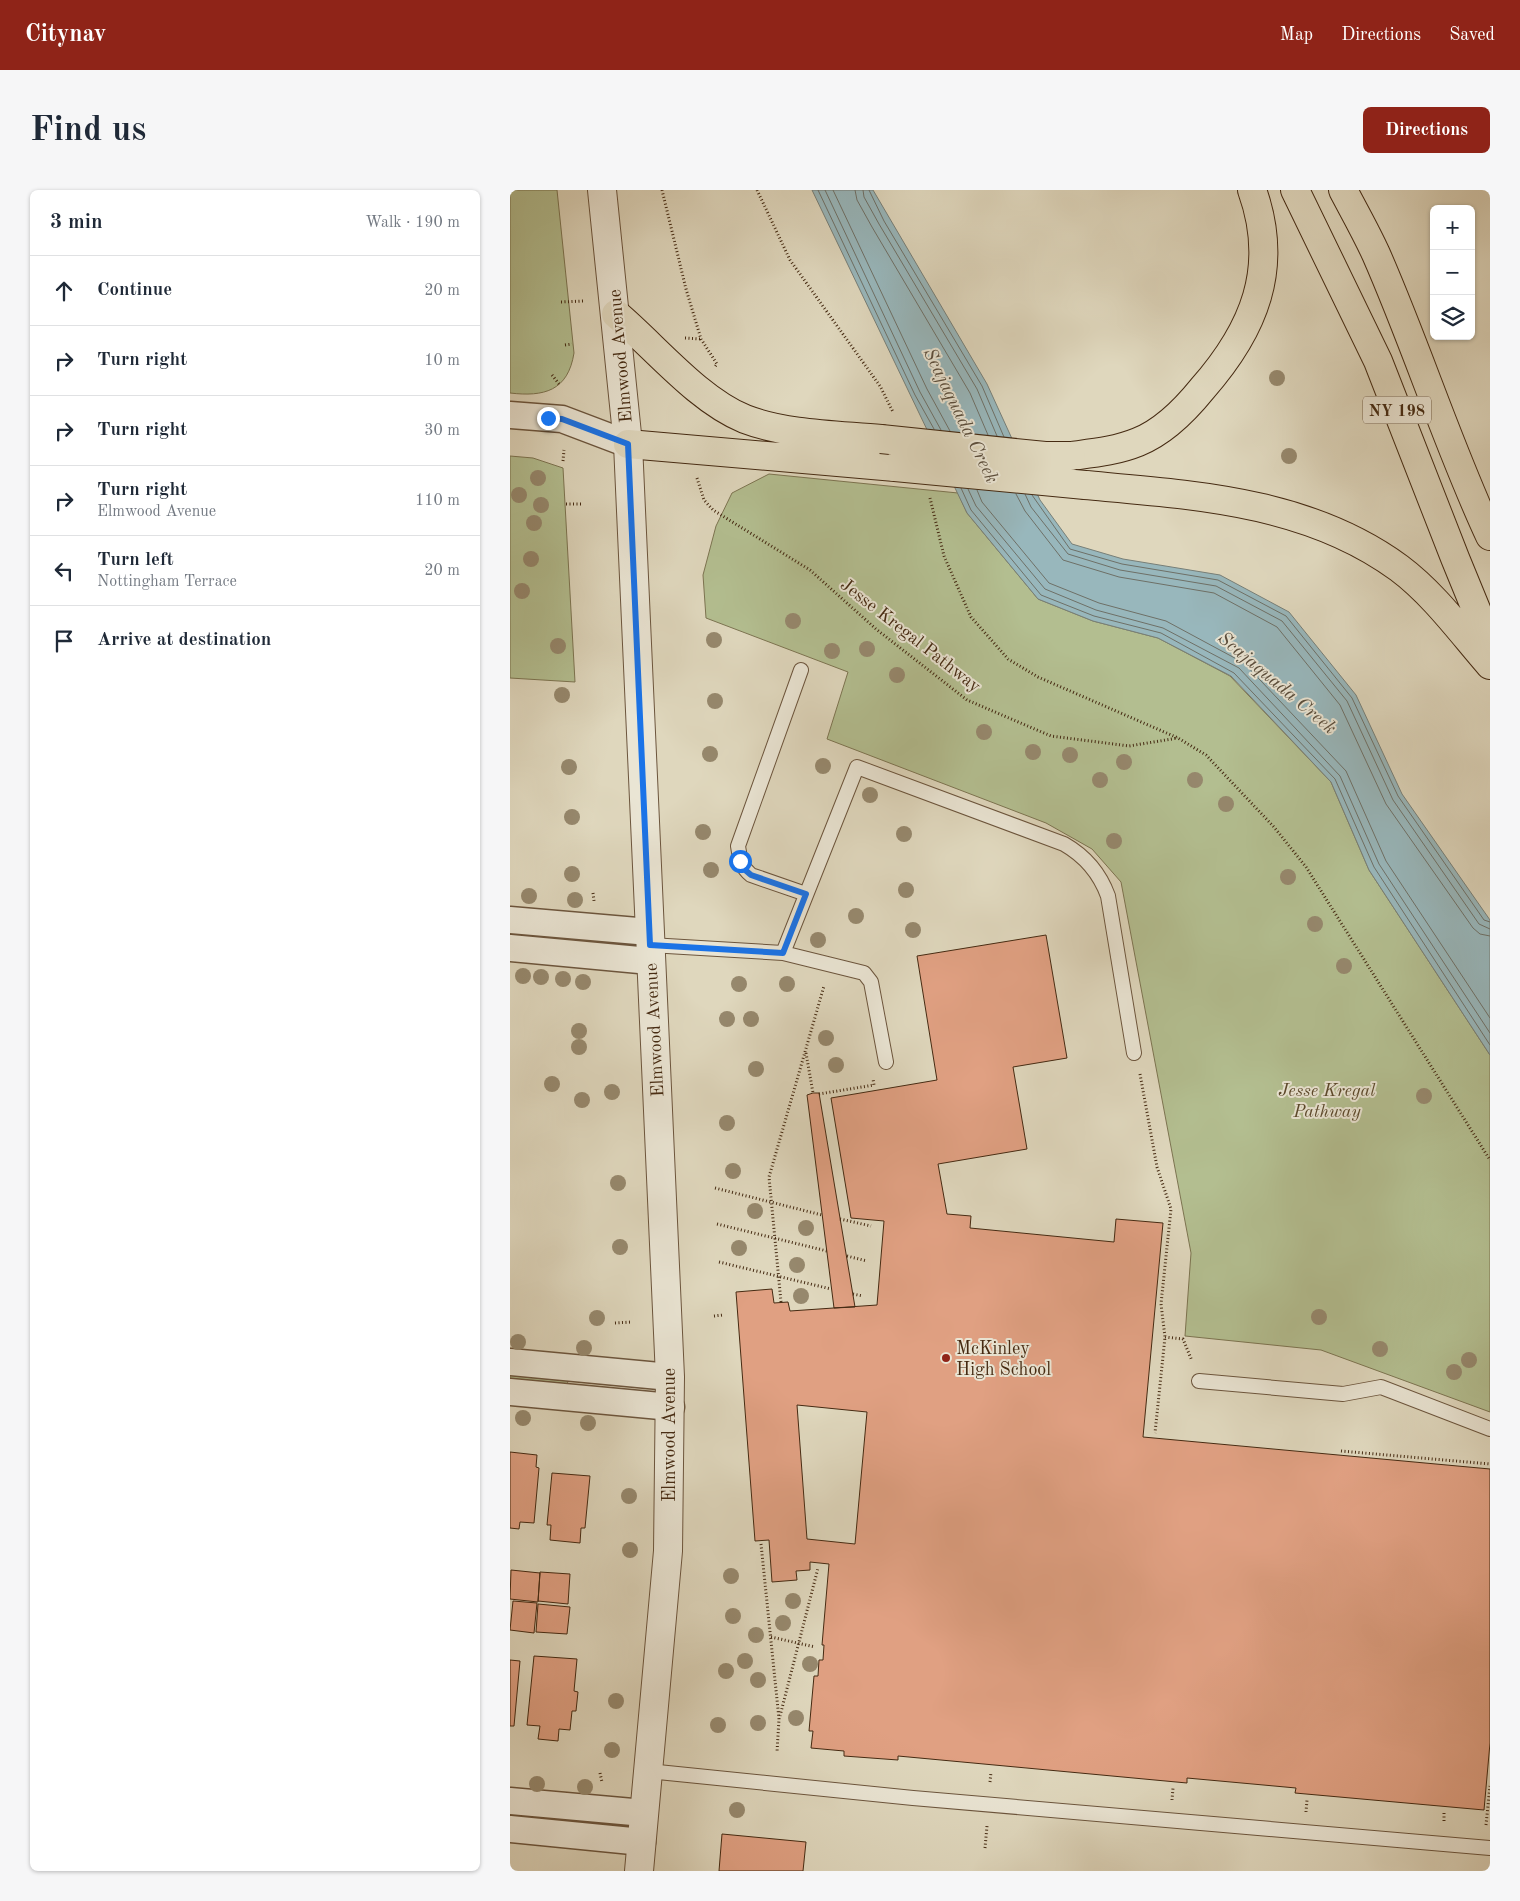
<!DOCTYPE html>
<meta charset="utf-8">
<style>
:root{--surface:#fff;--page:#f6f6f7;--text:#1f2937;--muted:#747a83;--line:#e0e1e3;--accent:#8f2418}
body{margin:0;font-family:"Old Standard TT",serif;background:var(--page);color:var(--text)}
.controls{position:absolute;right:15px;top:15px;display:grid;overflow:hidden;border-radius:8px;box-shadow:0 1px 4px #0004}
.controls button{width:45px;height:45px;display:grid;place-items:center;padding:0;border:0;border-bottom:1px solid var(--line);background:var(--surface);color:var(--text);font:25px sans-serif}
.stop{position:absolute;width:15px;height:15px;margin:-11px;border:4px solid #1a73e8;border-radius:50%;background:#fff}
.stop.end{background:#1a73e8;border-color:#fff;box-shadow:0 1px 5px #0008}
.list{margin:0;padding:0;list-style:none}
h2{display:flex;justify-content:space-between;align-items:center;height:65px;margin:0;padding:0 20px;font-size:21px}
h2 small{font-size:16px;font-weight:400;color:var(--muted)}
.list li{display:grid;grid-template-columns:32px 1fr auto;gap:15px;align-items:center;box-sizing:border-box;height:70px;padding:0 20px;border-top:1px solid var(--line)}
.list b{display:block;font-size:19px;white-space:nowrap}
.list p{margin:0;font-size:16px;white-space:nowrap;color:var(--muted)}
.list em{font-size:16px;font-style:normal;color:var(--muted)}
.icon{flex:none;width:28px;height:28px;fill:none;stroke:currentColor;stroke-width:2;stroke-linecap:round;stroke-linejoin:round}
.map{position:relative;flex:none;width:980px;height:1681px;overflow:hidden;border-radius:8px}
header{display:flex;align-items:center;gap:30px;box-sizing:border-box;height:70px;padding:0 25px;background:var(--accent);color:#fff}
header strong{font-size:24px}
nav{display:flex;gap:28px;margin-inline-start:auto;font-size:18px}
.intro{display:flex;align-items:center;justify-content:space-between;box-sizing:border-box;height:120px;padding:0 30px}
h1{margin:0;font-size:35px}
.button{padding:12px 22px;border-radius:8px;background:var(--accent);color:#fff;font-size:18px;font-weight:700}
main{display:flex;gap:30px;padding:0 30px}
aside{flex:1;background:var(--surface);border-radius:8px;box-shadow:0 1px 4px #0004}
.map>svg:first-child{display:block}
.green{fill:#b3be90;stroke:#7c7451}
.water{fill:#98b7bc;stroke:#777f78}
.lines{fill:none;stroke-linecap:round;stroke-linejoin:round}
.shore{stroke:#6e7067;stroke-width:1}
.building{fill:#e0a082;stroke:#452a12;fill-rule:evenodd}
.service-casing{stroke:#6c553d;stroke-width:16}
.minor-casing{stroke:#6c553d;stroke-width:29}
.tertiary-casing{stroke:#6c553d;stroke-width:30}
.trunk-casing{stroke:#452a12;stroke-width:30}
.path{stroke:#452a12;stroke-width:3;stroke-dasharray:1 2.5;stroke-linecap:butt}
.service{stroke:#eae5d4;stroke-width:14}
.minor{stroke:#eae5d4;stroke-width:26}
.tertiary{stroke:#eae5d4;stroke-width:28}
.trunk{stroke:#dfd7bd;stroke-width:28}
.trunk-bridge-casing{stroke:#452a12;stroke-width:30;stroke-linecap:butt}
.trunk-bridge{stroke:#dfd7bd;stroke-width:28}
.tree{fill:#96886d}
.route{stroke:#1a73e8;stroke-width:6}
.poi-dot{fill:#8f2418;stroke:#eae5d4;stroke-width:2}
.labels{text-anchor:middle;stroke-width:4;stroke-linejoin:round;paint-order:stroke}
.shield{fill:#eae5d4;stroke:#76624c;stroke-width:1}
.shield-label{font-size:16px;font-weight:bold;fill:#452a12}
.street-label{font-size:18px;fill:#452a12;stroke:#eae5d4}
.park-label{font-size:18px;font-style:italic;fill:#5b482b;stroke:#eae5d4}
.poi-label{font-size:18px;fill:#452a12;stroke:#eae5d4;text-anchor:start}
.water-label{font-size:19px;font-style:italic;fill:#5a4d3c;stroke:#eae5d4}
</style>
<header>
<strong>Citynav</strong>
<nav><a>Map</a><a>Directions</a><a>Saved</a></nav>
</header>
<div class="intro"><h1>Find us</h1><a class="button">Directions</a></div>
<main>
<aside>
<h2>3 min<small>Walk · 190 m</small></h2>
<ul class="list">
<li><svg class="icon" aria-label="ahead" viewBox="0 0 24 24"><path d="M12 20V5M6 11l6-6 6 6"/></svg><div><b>Continue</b></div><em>20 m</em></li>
<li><svg class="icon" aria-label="right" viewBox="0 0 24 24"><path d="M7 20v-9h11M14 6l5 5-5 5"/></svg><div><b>Turn right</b></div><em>10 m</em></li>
<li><svg class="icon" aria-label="right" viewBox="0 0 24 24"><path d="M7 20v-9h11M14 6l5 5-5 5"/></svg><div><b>Turn right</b></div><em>30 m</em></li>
<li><svg class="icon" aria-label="right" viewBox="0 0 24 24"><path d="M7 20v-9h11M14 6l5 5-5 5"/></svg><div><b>Turn right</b><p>Elmwood Avenue</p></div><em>110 m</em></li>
<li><svg class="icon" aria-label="left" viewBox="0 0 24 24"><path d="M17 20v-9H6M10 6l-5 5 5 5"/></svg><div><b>Turn left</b><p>Nottingham Terrace</p></div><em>20 m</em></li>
<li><svg class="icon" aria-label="arrive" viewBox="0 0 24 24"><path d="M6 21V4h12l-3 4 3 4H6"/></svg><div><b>Arrive at destination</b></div></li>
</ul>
</aside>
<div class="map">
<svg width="980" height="1681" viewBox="0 0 980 1681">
<rect width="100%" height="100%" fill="#dfd7bd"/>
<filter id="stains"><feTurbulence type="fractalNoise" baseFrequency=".004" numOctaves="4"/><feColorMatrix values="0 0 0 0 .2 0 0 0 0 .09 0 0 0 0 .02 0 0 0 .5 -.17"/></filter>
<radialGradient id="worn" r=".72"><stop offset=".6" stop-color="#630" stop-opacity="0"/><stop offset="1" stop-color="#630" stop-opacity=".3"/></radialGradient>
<path class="green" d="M0,0H47L64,163C58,201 34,207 0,203Z
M0,266L23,268L53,278L65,492L0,488Z
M259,284L448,303L457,323L528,409L583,431L648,448L720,486L821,592L859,680L980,865V1222L811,1160L675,1146L681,1063L611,692L582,659L536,633L317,549L338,482L196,428L193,385L206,336L222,303Z
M0,1182L58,1189L57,1198L0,1194Z"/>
<path class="water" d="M302,0H363L477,194L530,310L562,354L613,369L710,385L779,422L846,505L892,604L980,730V865L859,680L821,592L721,486L648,448L583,431L528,409L457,323Z"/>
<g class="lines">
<path class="shore" d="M308,0L405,205L424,239
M315,0L410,202L431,240
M323,0L417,199L440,241
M345,0L347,10L362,37L460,203L478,245
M353,0L354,7L369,34L467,199L487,246
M359,0L374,31L472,196L494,247
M451,298L461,320L531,405L584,426L651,443L724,483L825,589L864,677L980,855
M458,299L466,316L535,399L586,420L653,438L729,478L830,586L869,674L980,843
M467,300L472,312L539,393L589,413L656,431L734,473L836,581L876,671L980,828
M506,304L515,321L553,370L609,387L704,403L767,437L830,515L876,614L963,738L970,744L980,746
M515,304L521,317L558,364L610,380L706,396L772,431L837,511L883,610L969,734L980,739
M522,305L560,359L612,374L708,390L776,426L842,508L888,606L974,730L980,732"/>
</g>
<path class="building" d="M536,745L557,868L503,877L517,959L428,974L437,1024L461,1026L460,1038L604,1052L606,1029L653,1033L633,1247L980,1279V1553L974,1620L785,1603L786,1598L677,1588V1593L388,1566V1570L334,1566V1561L301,1558L303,1541H299L304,1486H308L309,1470H313L314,1455H312L319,1374L300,1372V1380L286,1381L287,1390L262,1392L259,1350L245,1351L226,1102L262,1099L264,1113L278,1112L280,1121L367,1115L374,1031L341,1028L321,908L427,890L407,766ZM287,1215L357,1222L345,1354L297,1349Z
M303,903H309L345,1117L324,1118L297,905Z
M0,1262L27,1265L26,1277L29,1278L24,1333L10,1332L9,1339L0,1338Z
M42,1283L80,1286L75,1338H71L70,1353L40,1350L41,1335H37Z
M1,1380L30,1383L28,1412L0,1409Z
M30,1382L60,1384L58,1414L28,1411Z
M3,1411L27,1413L24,1443L0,1440Z
M28,1414L60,1417L57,1444L26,1442Z
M24,1466L67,1469L64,1501L68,1502L66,1521H62L60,1540L49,1539L48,1551L28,1549L30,1536L17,1535Z
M0,1470L10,1471L4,1536H0Z
M212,1644L296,1652L293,1681H209Z"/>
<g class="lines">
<defs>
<path id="service" d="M291,480L228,656C230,669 231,677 241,685L296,704
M140,755L273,763L354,783L361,792L376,872
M273,763L347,577L554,654C575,666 590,684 598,706L624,863
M689,1191L833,1204L871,1197L980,1239
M138,1581L403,1608L980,1658"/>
<path id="minor" d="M0,225L52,229L118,254
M0,730L139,742
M0,758L140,771
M0,1172L160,1187
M0,1202L161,1217
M0,1611L134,1623
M0,1639L132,1652"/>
<path id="tertiary" d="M92,0L118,254L160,1187L158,1361L129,1681"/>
<path id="trunk" d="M785,0L868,171L945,368L970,429L980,444
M833,0C844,21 856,42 866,64C907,157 937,254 980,346
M106,124C145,157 188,210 235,229C277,245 327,245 371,249
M118,254L385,277
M561,266C584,263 606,261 628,252C653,242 675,220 692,199C744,140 770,78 742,0
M575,295C684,305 798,311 889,378C924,404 952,443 980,475"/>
</defs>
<use href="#service" class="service-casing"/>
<use href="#minor" class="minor-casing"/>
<use href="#tertiary" class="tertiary-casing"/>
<use href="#trunk" class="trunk-casing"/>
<path class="path" d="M152,0L176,99L191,149L207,174L204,178
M247,0L280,70L370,196L383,222
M51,112L74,111
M175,148L191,149
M55,155L62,154
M42,185L49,194
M53,271L54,260
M187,288L194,310L203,320L300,380L366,439L457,510L541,546L619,556L668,548
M420,308L434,366L461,427L498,469L528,487L668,548L696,565L764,637L796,677L980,970
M56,314H71
M83,703L84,711
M296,863L303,903
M630,884L647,977L661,1019L651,1114L655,1147L645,1243
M309,904L364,895L363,889
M205,998L312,1025
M330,1029L361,1036
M207,1034L317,1061
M337,1066L357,1071
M209,1072L321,1099
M343,1104L353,1106
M271,1112L259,987L314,796
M204,1126L213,1125
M105,1133L122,1132
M655,1147L673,1149L682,1171
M831,1261L980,1274
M251,1354L269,1529L267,1562
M261,1447L305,1457
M270,1526L308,1378
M90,1583L92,1592
M480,1592L481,1582
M662,1610L663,1598
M796,1622L797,1610
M934,1631V1623
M976,1635L980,1596
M475,1658L477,1636"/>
<use href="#service" class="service"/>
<use href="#minor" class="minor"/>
<use href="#tertiary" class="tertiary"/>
<use href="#trunk" class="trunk"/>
<defs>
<path id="trunk-bridge" d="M371,249L535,266H561
M385,277L575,295"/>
</defs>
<use href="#trunk-bridge" class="trunk-bridge-casing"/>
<use href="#trunk-bridge" class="trunk-bridge"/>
</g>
<g class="tree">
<circle cx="767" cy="188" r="8"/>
<circle cx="779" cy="266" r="8"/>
<circle cx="28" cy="288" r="8"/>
<circle cx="9" cy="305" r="8"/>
<circle cx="31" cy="315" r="8"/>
<circle cx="24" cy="333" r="8"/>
<circle cx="21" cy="369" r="8"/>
<circle cx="12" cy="401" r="8"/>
<circle cx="283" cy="431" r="8"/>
<circle cx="204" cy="450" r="8"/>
<circle cx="48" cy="456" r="8"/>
<circle cx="357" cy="459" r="8"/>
<circle cx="322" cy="461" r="8"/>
<circle cx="387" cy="485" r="8"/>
<circle cx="52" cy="505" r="8"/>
<circle cx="205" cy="511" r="8"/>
<circle cx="474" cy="542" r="8"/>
<circle cx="523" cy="562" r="8"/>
<circle cx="200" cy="564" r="8"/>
<circle cx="560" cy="565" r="8"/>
<circle cx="614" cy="572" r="8"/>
<circle cx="313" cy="576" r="8"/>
<circle cx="59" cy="577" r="8"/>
<circle cx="590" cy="590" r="8"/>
<circle cx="685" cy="590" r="8"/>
<circle cx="360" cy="605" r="8"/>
<circle cx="716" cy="614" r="8"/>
<circle cx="62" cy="627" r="8"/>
<circle cx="193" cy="642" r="8"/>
<circle cx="394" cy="644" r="8"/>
<circle cx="604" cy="651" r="8"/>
<circle cx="201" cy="680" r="8"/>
<circle cx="62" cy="684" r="8"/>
<circle cx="778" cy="687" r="8"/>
<circle cx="396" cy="700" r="8"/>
<circle cx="19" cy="706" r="8"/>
<circle cx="65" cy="710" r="8"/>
<circle cx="346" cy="726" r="8"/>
<circle cx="805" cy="734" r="8"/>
<circle cx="403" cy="740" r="8"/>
<circle cx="308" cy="750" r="8"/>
<circle cx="834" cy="776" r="8"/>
<circle cx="13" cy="786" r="8"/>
<circle cx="31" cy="787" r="8"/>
<circle cx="53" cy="789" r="8"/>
<circle cx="73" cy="792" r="8"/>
<circle cx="229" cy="794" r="8"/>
<circle cx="277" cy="794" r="8"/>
<circle cx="217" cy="829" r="8"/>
<circle cx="241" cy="829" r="8"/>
<circle cx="69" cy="841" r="8"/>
<circle cx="316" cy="848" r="8"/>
<circle cx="69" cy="857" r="8"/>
<circle cx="326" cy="875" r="8"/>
<circle cx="246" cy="879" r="8"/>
<circle cx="42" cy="894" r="8"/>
<circle cx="102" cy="902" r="8"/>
<circle cx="914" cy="906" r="8"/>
<circle cx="72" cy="910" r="8"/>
<circle cx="217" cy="933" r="8"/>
<circle cx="223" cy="981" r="8"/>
<circle cx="108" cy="993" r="8"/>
<circle cx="245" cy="1021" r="8"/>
<circle cx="296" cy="1038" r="8"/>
<circle cx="110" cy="1057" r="8"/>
<circle cx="229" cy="1058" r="8"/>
<circle cx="287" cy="1075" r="8"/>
<circle cx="291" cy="1106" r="8"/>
<circle cx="809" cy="1127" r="8"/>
<circle cx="87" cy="1128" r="8"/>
<circle cx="8" cy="1152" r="8"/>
<circle cx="74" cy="1158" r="8"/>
<circle cx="870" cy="1159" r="8"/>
<circle cx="959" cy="1170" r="8"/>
<circle cx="944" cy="1182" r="8"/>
<circle cx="13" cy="1228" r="8"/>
<circle cx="78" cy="1233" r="8"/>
<circle cx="119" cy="1306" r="8"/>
<circle cx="120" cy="1360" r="8"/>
<circle cx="221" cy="1386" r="8"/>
<circle cx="283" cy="1411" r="8"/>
<circle cx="223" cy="1426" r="8"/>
<circle cx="273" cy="1433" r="8"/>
<circle cx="246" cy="1445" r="8"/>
<circle cx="235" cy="1471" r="8"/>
<circle cx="300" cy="1474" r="8"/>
<circle cx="216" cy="1481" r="8"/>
<circle cx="248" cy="1490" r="8"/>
<circle cx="106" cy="1511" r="8"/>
<circle cx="286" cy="1528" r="8"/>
<circle cx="248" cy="1533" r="8"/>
<circle cx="208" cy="1535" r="8"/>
<circle cx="102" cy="1560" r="8"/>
<circle cx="27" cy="1594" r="8"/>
<circle cx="75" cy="1597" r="8"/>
<circle cx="227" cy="1620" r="8"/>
</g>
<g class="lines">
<path class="route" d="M38,228L52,229L118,254L140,755L273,763L296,704L241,685L234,679L230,671"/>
</g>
<circle class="poi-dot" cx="436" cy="1168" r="5"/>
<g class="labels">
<rect class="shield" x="853" y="206.5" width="68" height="27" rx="4"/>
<g class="shield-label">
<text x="887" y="226">NY 198</text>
</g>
<g class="street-label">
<text transform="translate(110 166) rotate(-95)" y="6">Elmwood Avenue</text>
<text transform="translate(401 445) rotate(38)" y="6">Jesse Kregal Pathway</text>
<text transform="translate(144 840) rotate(-93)" y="6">Elmwood Avenue</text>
<text transform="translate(159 1245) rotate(-90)" y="6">Elmwood Avenue</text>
</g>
<g class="park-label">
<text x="817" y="906">Jesse Kregal<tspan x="817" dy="21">Pathway</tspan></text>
</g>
<g class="poi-label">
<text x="446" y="1164">McKinley<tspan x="446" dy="21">High School</tspan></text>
</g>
<g class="water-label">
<text transform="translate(452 225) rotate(64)" y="7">Scajaquada Creek</text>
<text transform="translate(768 492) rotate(40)" y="7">Scajaquada Creek</text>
</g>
</g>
<rect width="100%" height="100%" filter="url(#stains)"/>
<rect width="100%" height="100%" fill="url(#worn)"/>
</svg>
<div class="controls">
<button>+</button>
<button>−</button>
<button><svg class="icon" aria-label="layers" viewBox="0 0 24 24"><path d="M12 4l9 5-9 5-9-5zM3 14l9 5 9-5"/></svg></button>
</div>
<div class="stop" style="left:230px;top:671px"></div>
<div class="stop end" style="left:38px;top:228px"></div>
</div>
</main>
